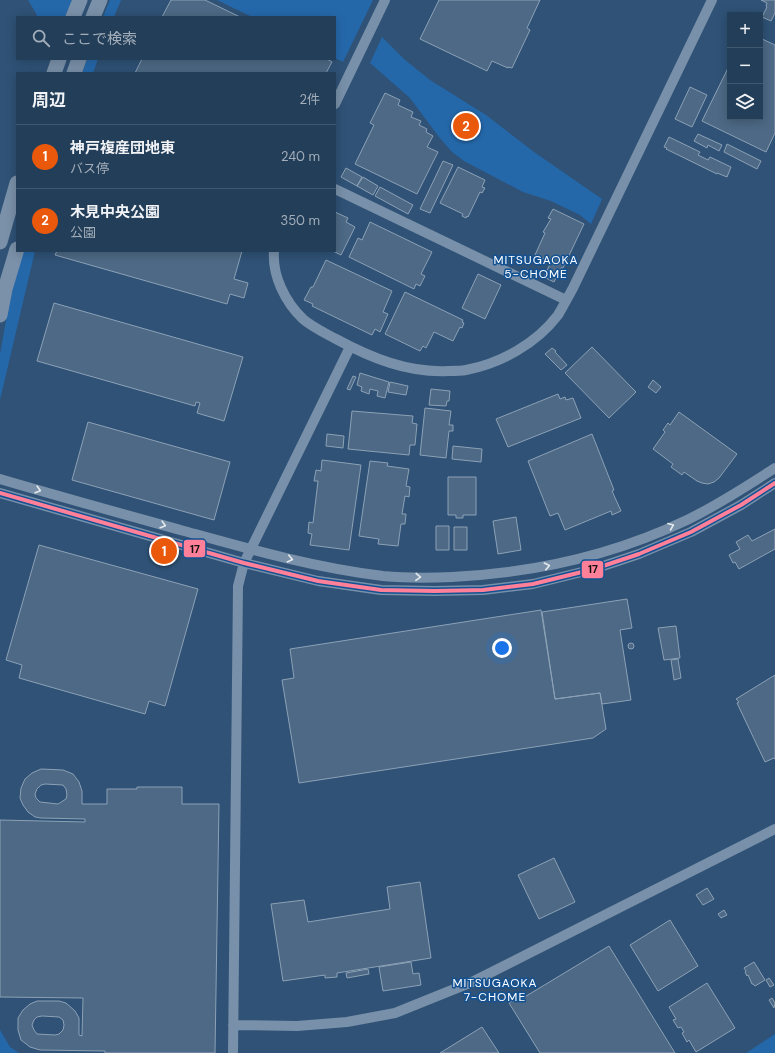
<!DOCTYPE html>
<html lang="ja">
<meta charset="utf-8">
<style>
:root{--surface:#233e58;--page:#2b455e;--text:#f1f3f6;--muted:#a3aeba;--line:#40576e;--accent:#ea580c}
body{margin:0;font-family:"DM Sans","Noto Sans JP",sans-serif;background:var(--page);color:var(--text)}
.controls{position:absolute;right:12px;top:12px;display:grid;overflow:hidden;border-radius:0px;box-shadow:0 2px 10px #0003}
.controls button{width:36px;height:36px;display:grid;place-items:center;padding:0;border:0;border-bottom:1px solid var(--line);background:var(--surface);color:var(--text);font:20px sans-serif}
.you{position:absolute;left:502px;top:648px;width:14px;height:14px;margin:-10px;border:3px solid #fff;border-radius:50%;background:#1a73e8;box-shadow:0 0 0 6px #1a73e833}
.badge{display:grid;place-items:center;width:26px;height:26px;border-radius:50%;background:var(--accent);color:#fff;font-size:13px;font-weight:700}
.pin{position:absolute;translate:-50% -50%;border:2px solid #fff;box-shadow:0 1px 4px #0006}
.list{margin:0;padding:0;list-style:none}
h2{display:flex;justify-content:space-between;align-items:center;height:52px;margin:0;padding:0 16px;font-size:17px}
h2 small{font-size:13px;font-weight:400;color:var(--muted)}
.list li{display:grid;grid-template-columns:26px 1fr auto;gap:12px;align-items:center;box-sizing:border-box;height:64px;padding:0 16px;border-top:1px solid var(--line)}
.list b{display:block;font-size:15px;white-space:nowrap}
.list p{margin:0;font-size:13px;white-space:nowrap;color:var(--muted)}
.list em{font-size:13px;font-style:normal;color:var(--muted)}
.icon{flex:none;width:22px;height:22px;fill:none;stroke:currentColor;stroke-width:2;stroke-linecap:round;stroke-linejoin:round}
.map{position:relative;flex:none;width:775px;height:1053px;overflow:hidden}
.search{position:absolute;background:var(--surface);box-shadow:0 2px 10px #0003;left:16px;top:16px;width:320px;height:44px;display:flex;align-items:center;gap:10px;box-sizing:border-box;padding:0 14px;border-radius:0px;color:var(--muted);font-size:15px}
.panel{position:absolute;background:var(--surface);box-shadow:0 2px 10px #0003;left:16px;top:72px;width:320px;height:180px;border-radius:0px}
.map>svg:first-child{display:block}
.green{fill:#2568aa}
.building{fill:#4d6985;stroke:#8ca1b6;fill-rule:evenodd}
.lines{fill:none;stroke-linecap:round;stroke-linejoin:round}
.minor{stroke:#7890a9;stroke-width:10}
.highway{stroke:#7a91a9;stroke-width:15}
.bus-1-casing{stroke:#125193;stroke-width:7}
.bus-1{stroke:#ff8098;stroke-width:4}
.oneway{stroke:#e4e9ee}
.labels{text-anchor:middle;stroke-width:3;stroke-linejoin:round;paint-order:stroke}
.neighbourhood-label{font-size:12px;letter-spacing:1px;fill:#fff;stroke:#125193}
.line-badge{stroke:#125193;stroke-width:1.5}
.pale-badge-label{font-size:11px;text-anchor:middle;font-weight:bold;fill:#111}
</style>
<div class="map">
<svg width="775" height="1053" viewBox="0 0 775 1053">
<rect width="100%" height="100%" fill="#2f5276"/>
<path class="green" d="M28,0H72L65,17H36L37,15Z
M110,0H121L114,17H103Z
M217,0H373L343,62L335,58V17H252Z
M382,37L404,59L430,80L486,115L534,152L602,199L591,224L580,215L551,201L523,192L464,161L452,152L439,137L410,98L370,63Z
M87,59H98L93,73H82Z
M23,251H35L0,400V354L10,298Z
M0,1030L10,1047L19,1053H0Z
M775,1034V1053H746Z"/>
<path class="building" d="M171,0H205L240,17H162Z
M439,0H540L527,28L530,30L512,68L508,67V68L492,61L487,71L420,39Z
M761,0H775V13L771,21L762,17L767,7L766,6L767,3Z
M760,38L775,45V133L766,152L702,121L730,64V117H760Z
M142,59H327L332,62L326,73H135Z
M690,87L707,95L692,127L675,119Z
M385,93L400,100L398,105L413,112L411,117L421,121L419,125L427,129L426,132L433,136L427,147L438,152L417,194L355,164L374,125L370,123Z
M698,134L722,145L719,151L708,145L707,148L694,141Z
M669,137L700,152L698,155L708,160L710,157L731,167L727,177L717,173V174L666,149L667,148L664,147Z
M727,144L761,161L757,169L724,152Z
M443,161L453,165L430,213L420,209Z
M458,167L485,180L482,187L485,188L482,193L480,192L468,217L467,216L466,218L462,216L463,214L440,203Z
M346,168L362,177L357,186L341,177Z
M363,177L378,186L373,195L357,186Z
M380,187L413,205L408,214L375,196Z
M553,209L584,224L563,268H561L554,282L544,277L551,262L535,255L545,233L543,232L551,219L548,218Z
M335,212L348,218L346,222L355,227L341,255L333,251H335Z
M370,222L432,252L421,274L425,276L420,286L416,284L414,289L349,257L358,238L362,240Z
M57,251H242L234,279L248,283L244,298L230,294L227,304L55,255Z
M326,260L392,291L383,312L388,314L380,332L375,329L372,335L312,306L313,304L304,300L311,287H313Z
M478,274L501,285L485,319L462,308Z
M405,292L463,320L462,322L464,323L462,328L460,327L453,341L434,332L426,348L423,346L420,351L385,334Z
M54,303L243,357L224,421L197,413L200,403L196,402L195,406L37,361Z
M592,347L636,392L609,418L565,373Z
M552,348L556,351L555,352L567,365L561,370L545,354Z
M360,373L389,382L385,398L377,396L378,391L370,389L369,394L361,391L362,387L357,385Z
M353,376L356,377L350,390L347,389Z
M653,380L661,387L656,393L648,387Z
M390,382L408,386L406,395L388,392Z
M431,389L450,391L449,401H447L446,406L429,405Z
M558,394L560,399L565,397L566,400L573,398L581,418L508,447L496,419Z
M425,408L451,411L449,425H453V431H449L446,458L420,455Z
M352,411L413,416L412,423L417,424L415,445H410L409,455L348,449Z
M679,412L737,454L719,478L714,482L708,484L702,483L697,481L684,472L682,475L671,467L673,464L653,449L665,432L663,430L668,423L670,425Z
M88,422L230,462L214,520L72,480Z
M327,434L344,436L343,448L326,446Z
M592,434L614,490L612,491L621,511L612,515L611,511L565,530L558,513L550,516L528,461Z
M453,446L482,449L481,462L452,459Z
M322,460L361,465L349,550L310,545L312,534L308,533L309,522L313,523L318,481H314L316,470L321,471Z
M370,461L388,463L387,466L409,469L406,486L410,487L409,497L405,496L402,514H406L405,524H401L398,546L378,544L379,539L359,536Z
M448,477H476V515H463V518H456V515H448Z
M516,517L521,550L498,554L493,521Z
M436,526H449V550H436Z
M454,527H467V550H454Z
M775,529V549L739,569L735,562L733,563L729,555L740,549L736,542L748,535L752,541Z
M39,545L198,589L165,706L149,701L145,714L19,678L22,665L6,660Z
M627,599L632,628L620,630L631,700L602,704L600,693L555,699L542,612Z
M541,610L555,699L600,693L606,729L593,738L299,783L282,680L294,678L290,649Z
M676,626L680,658L664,660L658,628Z
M628 646a3 3 0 1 1 6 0a3 3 0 1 1-6 0Z
M678,659L681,678L674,680L671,660Z
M775,675V759L774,758L765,762L737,703L739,702L736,699Z
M41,769L63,770L73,774L79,782L82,791V804H107V789H137V787H182V804H219L215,1053H105V1051L40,1050L30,1047L21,1040L18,1030V1018L23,1010L30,1004L37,1001H59L66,1003L75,1011L79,1018V1035L82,1036L83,998L0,997V820L85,822V819L41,818L35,817L28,812L23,805L20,798L21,788L25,779L32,773ZM45,784L63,785L66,789L67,795L66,799L58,804L40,802L36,798L35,794L37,789L41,785ZM42,1016L59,1017L63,1020L64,1025L63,1030L59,1034L55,1035L37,1034L34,1030L32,1025L34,1020L37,1017Z
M554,858L575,902L539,919L518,875Z
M420,882L431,958L337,973V977L325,978V975L283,981L271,904L304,900L308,922L390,909L387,887Z
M707,888L714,899L703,905L696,895Z
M724,910L727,915L721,918L718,914Z
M670,920L698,966L658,991L630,945Z
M609,946L675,1053H540L509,1003L516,998L518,1001Z
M411,962L413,974L419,973L421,985L383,991L379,967Z
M754,962L765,980L755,986L753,984H752L748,975L747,976L745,972L746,971L744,968Z
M368,969L369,974L347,978L346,973Z
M769,978L774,985L770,987L766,980Z
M707,983L735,1028L696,1052L689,1040L687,1042L682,1033L684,1032L681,1027L678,1028L673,1020L676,1019L669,1007Z
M772,998L775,1003L774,1008L769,1000Z
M482,1027L499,1053H440Z"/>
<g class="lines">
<path class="minor" d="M335,104L385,0
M335,189L566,300
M274,251C272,275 285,302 303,319C312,327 325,333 336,339C371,358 408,373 448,371C454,371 461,371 466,370C501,363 536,344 558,315C563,307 568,297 573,288L712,0
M0,479C61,497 123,514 184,531C249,549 315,568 383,576C405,578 429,578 452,577C533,573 614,555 687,520C718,505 747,486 775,468
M0,493L244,563L318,581L381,590L435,591L483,590L533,584L594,569L639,554L691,532L741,505L775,483
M233,1025L297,1026L347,1022L395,1013L472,982L775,829
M233,1053L238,586L244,563L350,347"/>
<path class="highway" d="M73,17L80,0
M93,17L100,0
M54,73L59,59
M74,73L79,59
M0,242L17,183
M0,315L5,289L17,249"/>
<defs>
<path id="bus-1" d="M0,493L244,563L318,581L381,590L435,591L483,590L533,584L594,569L639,554L691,532L741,505L775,483"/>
</defs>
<use href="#bus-1" class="bus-1-casing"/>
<use href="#bus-1" class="bus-1"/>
</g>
<defs><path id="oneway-chevron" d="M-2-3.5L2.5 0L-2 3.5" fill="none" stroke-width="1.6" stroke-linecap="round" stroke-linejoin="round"/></defs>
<g class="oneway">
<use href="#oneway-chevron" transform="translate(38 490) rotate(16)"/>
<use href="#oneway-chevron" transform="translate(163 525) rotate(16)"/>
<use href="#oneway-chevron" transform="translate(671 526) rotate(-22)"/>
<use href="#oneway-chevron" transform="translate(290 559) rotate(13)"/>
<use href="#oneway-chevron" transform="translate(547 566) rotate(-13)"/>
<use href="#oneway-chevron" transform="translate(418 577) rotate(2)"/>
</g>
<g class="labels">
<g class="neighbourhood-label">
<text x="536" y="264">MITSUGAOKA<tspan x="536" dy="14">5-CHOME</tspan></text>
<text x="495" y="987">MITSUGAOKA<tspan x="495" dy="14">7-CHOME</tspan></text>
</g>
</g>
<g class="line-badge">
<rect x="183" y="539" width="23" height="19" rx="4" fill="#ff8098"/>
<rect x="581" y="560" width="23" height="19" rx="4" fill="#ff8098"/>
</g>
<g class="pale-badge-label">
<text x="195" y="553">17</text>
<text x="593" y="573">17</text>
</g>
</svg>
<div class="controls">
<button>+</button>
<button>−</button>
<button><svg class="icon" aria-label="layers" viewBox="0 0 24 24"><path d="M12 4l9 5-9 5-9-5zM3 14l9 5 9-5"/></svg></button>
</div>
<div class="you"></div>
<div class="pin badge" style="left:164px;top:551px">1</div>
<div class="pin badge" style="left:466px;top:126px">2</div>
<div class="search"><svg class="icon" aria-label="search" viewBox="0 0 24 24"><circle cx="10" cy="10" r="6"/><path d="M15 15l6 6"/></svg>ここで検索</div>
<section class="panel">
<h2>周辺<small>2件</small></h2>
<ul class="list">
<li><span class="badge">1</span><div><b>神戸複産団地東</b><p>バス停</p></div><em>240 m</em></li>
<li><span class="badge">2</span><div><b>木見中央公園</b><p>公園</p></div><em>350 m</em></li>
</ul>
</section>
</div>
